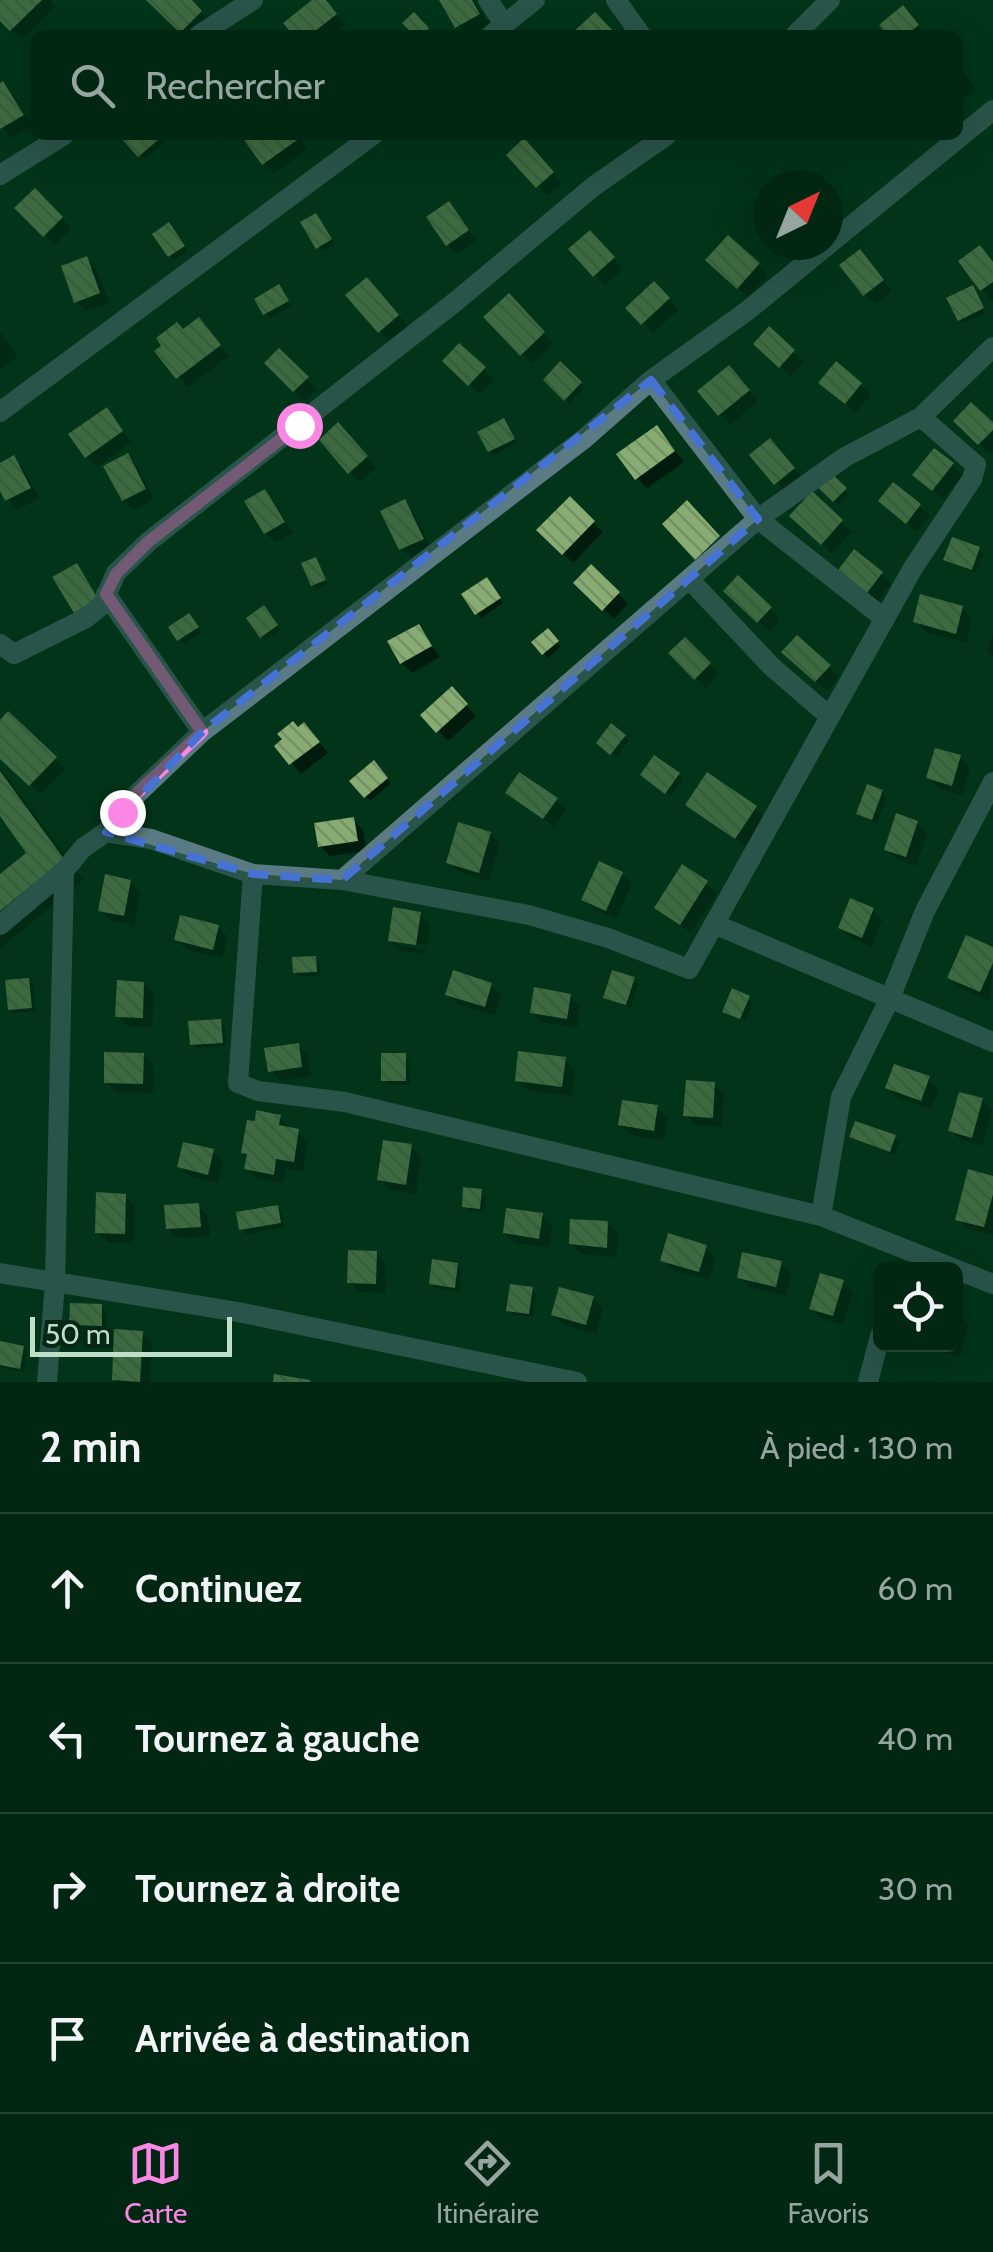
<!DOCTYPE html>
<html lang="fr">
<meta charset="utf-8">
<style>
:root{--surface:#012713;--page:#0f3321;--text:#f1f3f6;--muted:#96a5a0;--line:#234433;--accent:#fb87e5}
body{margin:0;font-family:Cabin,sans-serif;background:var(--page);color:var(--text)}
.controls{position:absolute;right:30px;bottom:30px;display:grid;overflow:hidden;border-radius:15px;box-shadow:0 10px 40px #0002}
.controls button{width:90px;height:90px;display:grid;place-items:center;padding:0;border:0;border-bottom:2px solid var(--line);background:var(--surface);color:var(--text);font:50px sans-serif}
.compass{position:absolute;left:753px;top:170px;width:90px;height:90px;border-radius:50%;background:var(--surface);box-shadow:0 10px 40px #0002;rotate:43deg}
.scale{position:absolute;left:30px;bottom:25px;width:202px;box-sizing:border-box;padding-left:10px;border:5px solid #c0dfc9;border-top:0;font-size:28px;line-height:35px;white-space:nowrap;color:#c0dfc9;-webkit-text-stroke:8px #062715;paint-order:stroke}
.stop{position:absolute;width:30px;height:30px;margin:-22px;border:8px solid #fb87e5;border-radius:50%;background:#fff}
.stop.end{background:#fb87e5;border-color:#fff;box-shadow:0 2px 10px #0008}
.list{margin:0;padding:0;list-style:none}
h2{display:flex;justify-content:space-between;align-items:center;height:130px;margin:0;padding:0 40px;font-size:42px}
h2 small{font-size:32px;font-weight:400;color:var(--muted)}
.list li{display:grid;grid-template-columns:65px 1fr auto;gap:30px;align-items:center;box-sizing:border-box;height:150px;padding:0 40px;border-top:2px solid var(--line)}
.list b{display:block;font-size:38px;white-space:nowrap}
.list em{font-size:32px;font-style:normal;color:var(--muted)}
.icon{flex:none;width:55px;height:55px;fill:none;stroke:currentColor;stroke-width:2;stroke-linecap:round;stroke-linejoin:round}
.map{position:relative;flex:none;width:993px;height:1382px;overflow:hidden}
.search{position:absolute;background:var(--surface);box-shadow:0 10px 40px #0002;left:30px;right:30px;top:30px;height:110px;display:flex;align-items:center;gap:25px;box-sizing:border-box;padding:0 35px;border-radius:15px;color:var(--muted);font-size:38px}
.sheet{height:730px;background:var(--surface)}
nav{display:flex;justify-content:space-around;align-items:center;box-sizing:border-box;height:140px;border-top:2px solid var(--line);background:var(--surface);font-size:28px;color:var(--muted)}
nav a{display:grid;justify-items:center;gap:5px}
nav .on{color:var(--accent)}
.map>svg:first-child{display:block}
.shadow{fill:#0007}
.building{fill:url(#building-back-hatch)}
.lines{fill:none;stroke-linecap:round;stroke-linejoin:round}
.street{stroke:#5a7b83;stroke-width:20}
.route{stroke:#fb87e5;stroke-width:12}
.marked{fill:none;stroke:#4672d4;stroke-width:8;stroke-dasharray:20 12;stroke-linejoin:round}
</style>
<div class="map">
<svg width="993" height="1382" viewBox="0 0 993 1382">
<defs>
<pattern id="building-back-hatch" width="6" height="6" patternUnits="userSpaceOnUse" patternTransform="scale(2.5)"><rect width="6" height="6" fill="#87ab72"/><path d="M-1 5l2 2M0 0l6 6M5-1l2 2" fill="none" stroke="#749164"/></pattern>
</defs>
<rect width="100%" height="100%" fill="#013419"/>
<path class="shadow" d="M0,0H50L56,6L22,40L0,18Z
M150,0H188L210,22L198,35H185Z
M316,0H324L345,25L332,35H296Z
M442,0H474L489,25L466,35Z
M908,13L921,30L915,35H890Z
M958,62L976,90L958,101Z
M3,84L13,94L32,126L12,138L0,125V86Z
M130,135H159L165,142L144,160L126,139Z
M213,135H228L220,142Z
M256,135H297L308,149L274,174L248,141Z
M534,152L562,183L548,196L538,186Z
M35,191L71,228L55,245L18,208Z
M449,204L477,241L457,254L447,244Z
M320,220L335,244L323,251L318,247Z
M173,230L188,252L174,260L170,256Z
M729,238L768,275L748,297L709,260Z
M600,243L623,269L605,285L572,250Z
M86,259L96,269L109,303L86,311L76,301Z
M993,262V299L992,300L982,290Z
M870,263L892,291L875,304L865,294Z
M654,284L678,310L653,333L629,308Z
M972,288L986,313L964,323L960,319Z
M377,290L408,326L389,342L349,296Z
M283,292L291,306L270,318L265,314Z
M509,297L553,343L532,364L487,317Z
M208,330L229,356L188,387L158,351L184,332Z
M769,330L803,362L791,376L757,344Z
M0,332L18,357L1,370L0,369Z
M460,346L494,379L480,394L445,361Z
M279,351L317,389L305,401L267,363Z
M561,365L584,388L570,403L546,380Z
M739,378L758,401L730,425L700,391Z
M861,385L871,395L856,412L831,393Z
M106,411L132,442L97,467L87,457Z
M956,421L993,425V450L990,454Z
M508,426L517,443L494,455L490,451Z
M657,429L684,462L647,488L637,478Z
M348,436L376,468L360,482L350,472Z
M780,451L803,479L786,493L753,455Z
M127,456L137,466L154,499L134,510L124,500Z
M14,458L24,469L39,498L17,510L0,486V466Z
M952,465L962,475L943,499L926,485Z
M830,475L849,494L838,505L820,486Z
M894,485L930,516L917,532L891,511Z
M264,492L274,502L293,533L276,543L266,533Z
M812,495L852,532L832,553L793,516Z
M570,500L603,532L573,563L540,530Z
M404,502L414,513L432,549L412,559L402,549Z
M978,549L983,554L976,573L946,559Z
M316,560L328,584L317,589L313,584Z
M592,567L628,604L614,619L576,583Z
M881,574L891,584L878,601L851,580Z
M738,578L780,619L769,631L726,591Z
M491,585L503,603L481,618L465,595Z
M962,608L972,618L966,642L926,632L915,621Z
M268,612L281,630L266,640L262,636Z
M193,620L201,632L184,644L172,628Z
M418,627L440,657L412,673L402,663Z
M548,632L561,647L548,658L535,643Z
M993,633V657L987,651Z
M685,640L719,675L706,688L672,653Z
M794,662L829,667L839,677L827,691Z
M452,690L476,716L448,741L424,715Z
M8,715L65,769L41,794L0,756V724Z
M612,727L629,741L616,757L599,743Z
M314,735L328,753L301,774L278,746Z
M960,757L970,768L962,795L939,788L929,778Z
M373,764L391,783L370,801L352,781Z
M0,767L83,880L0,948V878L30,853L0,812Z
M678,775L683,779L671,796L648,779Z
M882,792L886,797L877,823L863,817L858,813Z
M509,793L556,800L566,810L554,827Z
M688,805L755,808L765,818L746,847Z
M353,820L363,830L366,851L330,856L320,846Z
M917,823L927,833L916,866L897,859L886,849Z
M490,834L500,844L489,881L459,872L449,862Z
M682,867L717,893L691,933L657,907Z
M621,874L632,884L616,919L594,909L584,899Z
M130,882L140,892L134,925L111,920L101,910Z
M872,910L882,920L872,947L851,938L841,928Z
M420,914L430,924L427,945L398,940V945L426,950L425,954L401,951L390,940Z
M218,927L228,937L222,958L187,950L177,940Z
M993,950L990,1001L960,988L950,978Z
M315,959L320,963V976H300L295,972Z
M633,979L638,984L631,1008L606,997Z
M28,980L33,985L35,1011L14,1013L10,1009Z
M143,984L154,994L152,1027L128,1026L118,1016Z
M491,985L501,995L495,1016L458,1004L448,994Z
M570,996L580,1006L577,1028L542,1022L532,1012Z
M748,998L753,1003L745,1022L725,1011Z
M220,1021L225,1026L226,1046L197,1048L192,1044Z
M298,1045L308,1056L311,1076L280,1081L270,1070Z
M142,1055L153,1065V1093L116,1092L106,1082Z
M405,1056L409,1060L410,1085H388L384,1080Z
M564,1060L575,1070L571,1096L527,1090L517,1080Z
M928,1079L939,1089L931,1109L898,1098L888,1087Z
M714,1084L724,1094L722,1127L696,1125L686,1115Z
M982,1100L992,1110L982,1146L961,1140L951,1130Z
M657,1108L667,1118L664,1140L631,1135L621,1125Z
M280,1117L290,1130L298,1132L308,1142L303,1171L286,1168L283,1183L257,1179L247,1168L249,1157L244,1152Z
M852,1137L894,1138L899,1142L894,1155Z
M411,1147L421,1157L416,1194L390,1190L380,1179Z
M213,1151L223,1162L218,1183L190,1176L179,1166Z
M993,1178V1235L968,1229L958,1219Z
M481,1191L486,1196L484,1212L469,1211L464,1206Z
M125,1196L135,1206L134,1243L108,1242L97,1232Z
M198,1206L208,1216L210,1236L178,1238L168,1228Z
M277,1207L281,1212L284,1227L246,1234L242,1229Z
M542,1216L552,1226L549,1247L515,1243L505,1233Z
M607,1224L618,1234L616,1257L581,1254L571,1243Z
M705,1247L716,1257L709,1280L673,1270L662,1260Z
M376,1253L386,1264L385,1293L360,1292L350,1282Z
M781,1264L791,1274L786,1296L750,1287L739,1277Z
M457,1265L461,1270L459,1291L436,1288L432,1283Z
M842,1282L853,1292L843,1325L822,1319L812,1309Z
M531,1289L536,1294L533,1317L513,1315L509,1310Z
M592,1298L603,1308L596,1334L564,1325L554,1315Z
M101,1306L106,1311V1330L76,1329L72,1324Z
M956,1312L969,1324L959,1357L934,1349L929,1344H956Z
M141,1333L152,1343L150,1382H117L114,1379Z
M0,1343L23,1348L27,1352L24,1372L0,1367Z"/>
<path class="building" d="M0,0H42L10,31L0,21Z
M146,0H192L202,11L180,33Z
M312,0H326L337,14L310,35H293L283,23Z
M439,0H472L480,14L455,28Z
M903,5L919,25L906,35H887L879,25Z
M414,12L429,28L422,35H414L402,23Z
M595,12L615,33L613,35H570Z
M3,81L24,115L0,129V83Z
M126,135H164L138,157L122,139Z
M251,135H297L300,138L262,165L244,140Z
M524,138L554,172L536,188L506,155Z
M35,188L63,217L43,237L14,208Z
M449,201L469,230L446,246L426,217Z
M316,213L332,239L316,249L300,222Z
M169,222L185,246L168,257L152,234Z
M590,230L615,257L593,277L568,249Z
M728,235L760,263L737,289L705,260Z
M980,245L993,262V282L980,291L958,261Z
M860,249L884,280L863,296L839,265Z
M87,256L100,293L74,303L61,266Z
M367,277L399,315L378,333L345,295Z
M654,281L670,298L641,325L625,308Z
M279,284L289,301L263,315L254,299Z
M973,285L984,308L958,321L946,298Z
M509,293L545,332L520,356L483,317Z
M199,317L221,345L176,379L154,351L161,346L156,338L177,322L183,329Z
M769,326L795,350L779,368L753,344Z
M459,343L486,367L468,386L442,361Z
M279,348L309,377L293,392L264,363Z
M560,361L582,382L564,401L543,380Z
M836,361L862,383L845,404L818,383Z
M729,365L750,390L718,416L697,391Z
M971,402L993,422V430L978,445L953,421Z
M107,407L123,431L85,458L68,434Z
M504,418L515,439L488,452L477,432Z
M338,422L368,456L348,474L319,440Z
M657,425L675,451L635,480L616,454Z
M770,438L795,468L774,485L749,455Z
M934,448L954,463L932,491L912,475Z
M128,453L146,489L122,501L103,466Z
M14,455L31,488L5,501L0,491V463Z
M830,472L847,488L833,502L816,486Z
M893,482L921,504L906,524L878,501Z
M265,489L285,522L264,534L244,501Z
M812,491L843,520L821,545L789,516Z
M570,496L595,521L562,555L536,530Z
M405,499L424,539L399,550L380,511Z
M687,500L720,536L695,560L662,524Z
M952,537L980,547L972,570L943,560Z
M854,549L883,572L867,593L838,570Z
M316,557L326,580L311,586L301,563Z
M77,563L98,599L74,613L52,577Z
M591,564L620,592L602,611L573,583Z
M738,575L772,607L757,623L723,591Z
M487,577L501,598L475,615L461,594Z
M920,594L963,606L956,634L913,622Z
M264,605L278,625L260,638L246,618Z
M189,613L199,627L177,641L168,627Z
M419,624L432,646L400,664L387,641Z
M548,628L559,641L542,655L531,642Z
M797,635L831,665L815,682L781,652Z
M685,637L711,663L694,680L668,653Z
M452,686L468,704L436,733L420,715Z
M8,711L57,757L29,786L0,759V720Z
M293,721L298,727L304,722L320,742L289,765L274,746L282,739L277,734Z
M611,723L626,735L610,755L596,743Z
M935,748L961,755L952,786L926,778Z
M654,755L680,773L665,794L640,775Z
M374,760L388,778L364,798L349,781Z
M0,771L64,859L0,911V874L26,853L0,816Z
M519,772L558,798L543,819L505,793Z
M707,772L757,806L735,839L685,805Z
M867,784L883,790L872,820L856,814Z
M896,813L918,821L906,857L884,850Z
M354,817L358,841L318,847L314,823Z
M458,822L491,832L479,873L446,863Z
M599,861L623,872L606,911L581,900Z
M682,864L708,881L680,925L654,908Z
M105,874L131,880L124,916L98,911Z
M850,898L874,908L862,938L838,928Z
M393,907L421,912L416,945L388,941Z
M180,915L219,925L213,950L174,940Z
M966,935L993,947V963L980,992L947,978Z
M316,956L317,972L293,973L292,957Z
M453,970L492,983L485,1007L445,995Z
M612,970L635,977L626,1005L603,998Z
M29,978L32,1008L8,1010L5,980Z
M117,980L144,982L143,1018L115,1017Z
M534,987L571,994L567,1019L530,1013Z
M732,988L750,996L740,1019L722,1012Z
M221,1019L223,1043L190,1045L188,1021Z
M299,1043L302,1067L268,1072L264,1048Z
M518,1051L566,1057L562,1087L515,1081Z
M104,1052L144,1053L143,1084L104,1083Z
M381,1053H406V1081H381Z
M894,1064L930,1076L921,1101L885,1088Z
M686,1080L715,1082L713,1118L683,1116Z
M959,1092L983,1098L972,1138L948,1131Z
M622,1100L658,1105L654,1131L618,1125Z
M256,1110L281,1115L279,1125L299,1129L294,1162L276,1159L274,1175L244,1169L247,1154L241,1153L247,1120L255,1121Z
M855,1121L896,1135L890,1152L849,1137Z
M383,1140L412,1144L406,1185L377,1180Z
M183,1142L214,1149L208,1175L177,1167Z
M968,1169L993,1176V1194L984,1227L955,1220Z
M463,1187L482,1189L480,1209L462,1207Z
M96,1192L126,1194L125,1234L95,1233Z
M199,1203L201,1227L166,1229L164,1205Z
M278,1205L281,1223L239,1230L236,1212Z
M506,1208L543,1213L539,1239L503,1233Z
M570,1219L608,1221L607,1248L569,1244Z
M668,1233L707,1245L699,1272L660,1261Z
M348,1250L377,1251L376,1284L347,1283Z
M742,1252L782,1261L776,1287L737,1278Z
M432,1259L458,1263L455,1288L429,1284Z
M820,1273L844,1280L833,1316L809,1309Z
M510,1284L533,1287L529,1314L506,1311Z
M559,1287L594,1296L586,1325L551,1315Z
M70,1303L102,1304V1326L69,1325Z
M114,1329L143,1331L140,1382L112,1380Z
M0,1341L24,1346L20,1369L0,1365Z
M274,1374L310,1380V1382H273Z"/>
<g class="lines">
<path class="street" d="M488,0L504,24
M616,0L641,35
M199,35L253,0
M491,35L535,0
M795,35L830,0
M0,175L64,135
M651,380L758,519L885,619
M0,412L373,135
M690,580L771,666L829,716
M106,594L202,732
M0,644L14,654L86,618L102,605L116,573L148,542L455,302L594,186L667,135
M106,832L151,839L253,874L342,880L529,915L608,938L689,969L913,568L972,479L976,465L921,417
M253,874L238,1083L258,1091L345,1102L821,1216L993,1284
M342,880L758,519L845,457L921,417L993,347
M714,924L993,1042
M0,925L64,871L83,848L106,832L138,793L202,732L585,438L651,380L747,311L993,110
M821,1216L841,1097L890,998L925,911L993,782
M0,1273L238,1312L577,1382
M47,1382L55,1283L64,871
M868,1382L880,1336"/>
</g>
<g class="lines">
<path class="route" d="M122,812L138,792L202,732L106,594L116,574L148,542L299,425"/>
</g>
<path d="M0 0H993V1382H0ZM651,380L758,519L342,880L253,874L106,832L202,732Z" fill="#013419" fill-opacity=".55" fill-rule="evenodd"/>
<path class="marked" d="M651,380L758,519L342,880L253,874L106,832L202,732Z"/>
</svg>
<div class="controls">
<button><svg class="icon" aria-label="locate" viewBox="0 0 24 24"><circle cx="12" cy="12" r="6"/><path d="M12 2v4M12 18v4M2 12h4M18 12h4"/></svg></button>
</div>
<svg class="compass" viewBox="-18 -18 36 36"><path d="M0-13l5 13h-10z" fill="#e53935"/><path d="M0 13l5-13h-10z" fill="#96a5a0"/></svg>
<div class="scale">50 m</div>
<div class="stop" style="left:299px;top:425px"></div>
<div class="stop end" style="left:122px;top:812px"></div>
<div class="search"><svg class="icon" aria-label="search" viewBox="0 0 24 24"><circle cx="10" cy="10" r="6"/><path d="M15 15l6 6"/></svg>Rechercher</div>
</div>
<section class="sheet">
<h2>2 min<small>À pied · 130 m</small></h2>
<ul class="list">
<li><svg class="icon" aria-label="ahead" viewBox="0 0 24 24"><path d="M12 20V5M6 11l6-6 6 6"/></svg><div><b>Continuez</b></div><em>60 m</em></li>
<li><svg class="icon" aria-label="left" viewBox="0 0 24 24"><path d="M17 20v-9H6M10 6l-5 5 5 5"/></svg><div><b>Tournez à gauche</b></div><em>40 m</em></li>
<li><svg class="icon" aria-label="right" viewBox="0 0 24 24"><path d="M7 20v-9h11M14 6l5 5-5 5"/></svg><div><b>Tournez à droite</b></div><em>30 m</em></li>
<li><svg class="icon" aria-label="arrive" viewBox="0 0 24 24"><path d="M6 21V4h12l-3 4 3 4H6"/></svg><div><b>Arrivée à destination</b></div></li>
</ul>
</section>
<nav>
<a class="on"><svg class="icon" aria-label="map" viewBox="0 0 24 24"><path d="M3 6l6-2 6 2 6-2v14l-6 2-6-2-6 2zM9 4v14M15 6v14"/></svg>Carte</a>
<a><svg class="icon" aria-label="directions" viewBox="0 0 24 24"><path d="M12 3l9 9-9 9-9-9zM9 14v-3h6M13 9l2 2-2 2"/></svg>Itinéraire</a>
<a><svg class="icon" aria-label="saved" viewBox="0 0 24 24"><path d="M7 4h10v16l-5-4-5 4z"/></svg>Favoris</a>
</nav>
